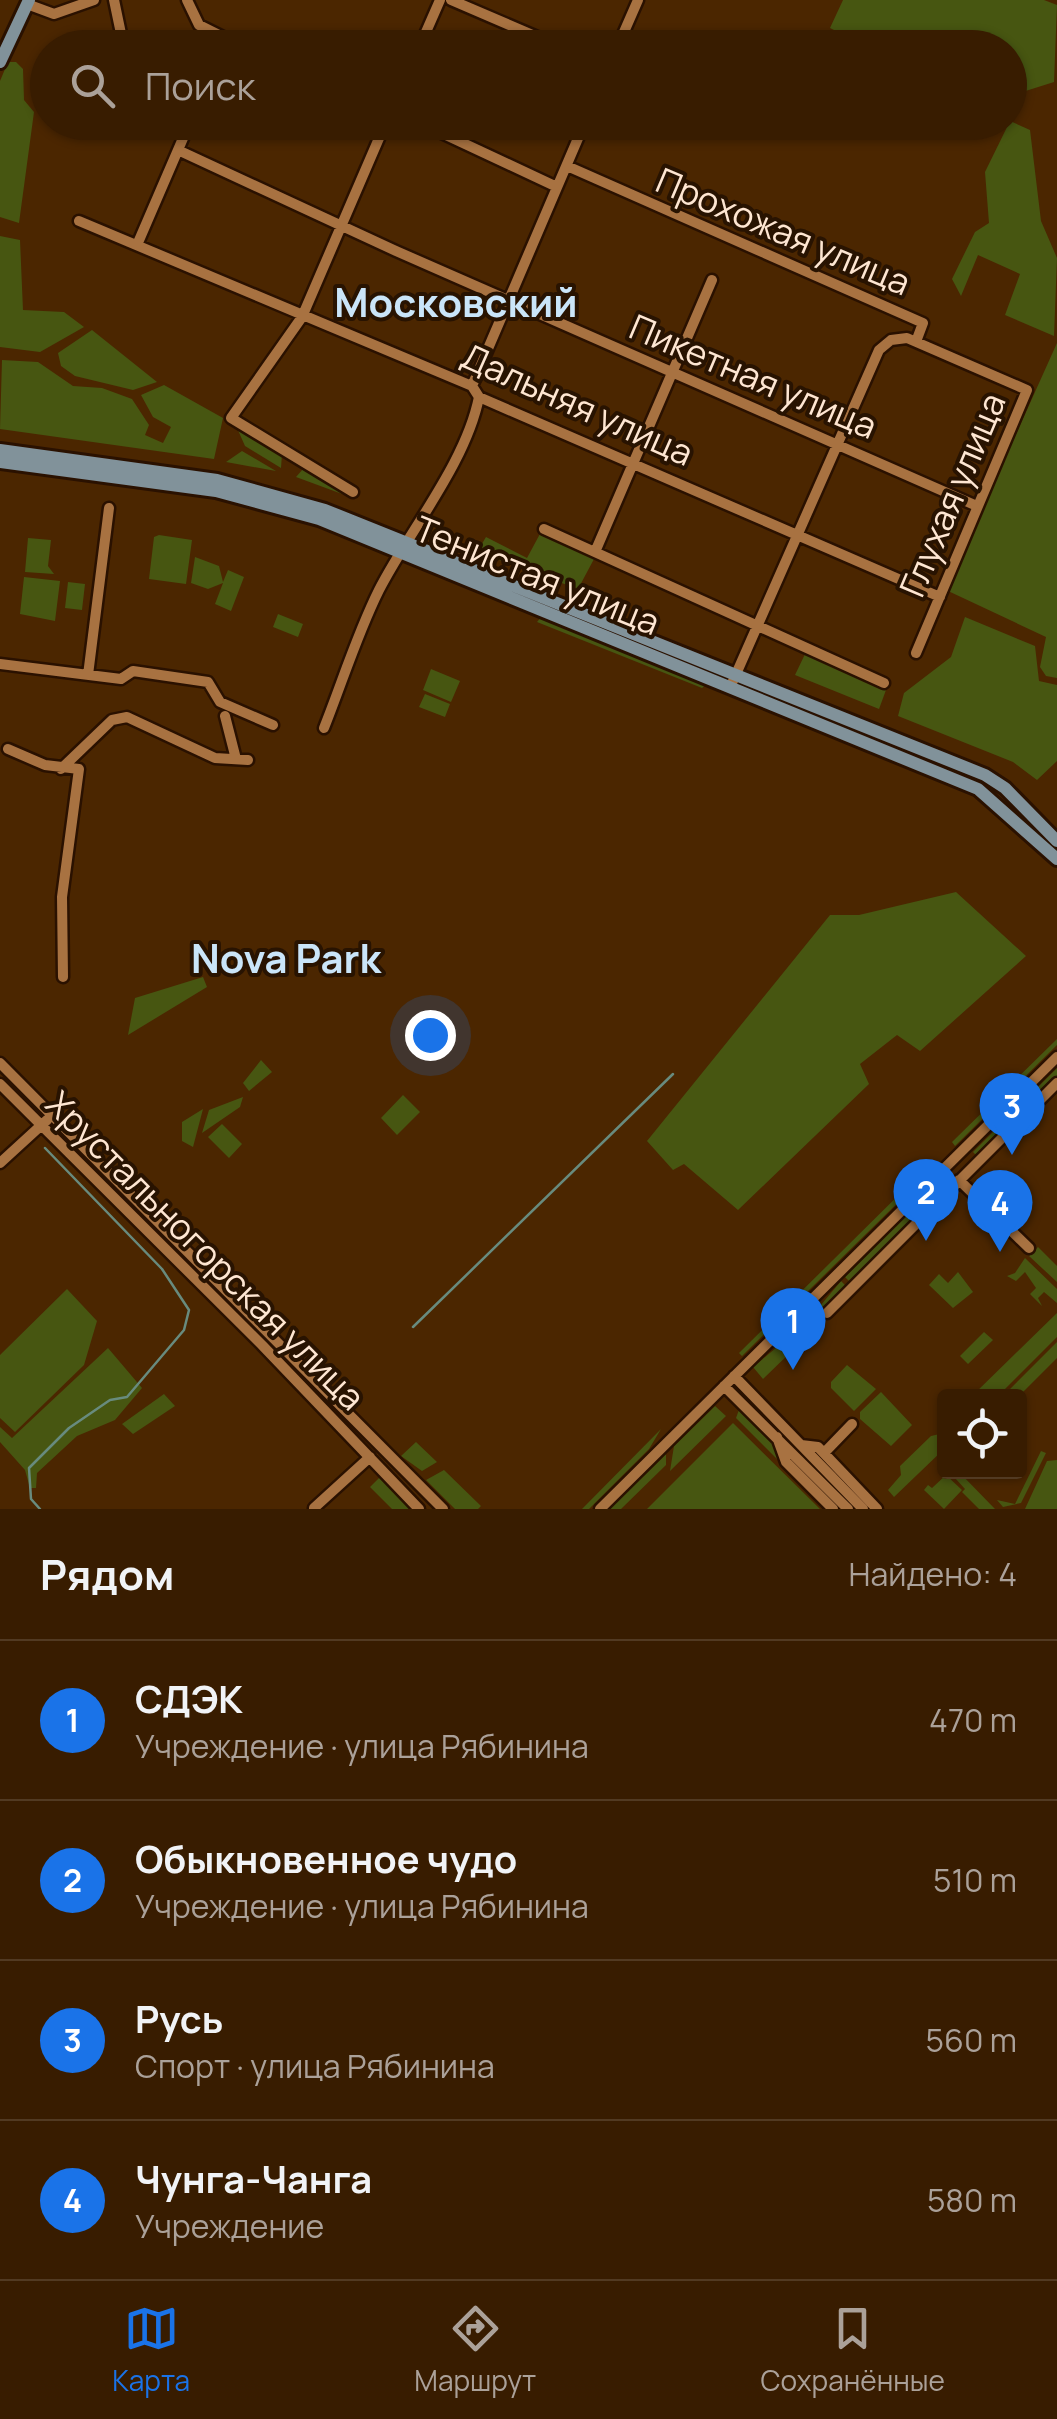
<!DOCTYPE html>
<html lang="ru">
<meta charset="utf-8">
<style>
:root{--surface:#381c00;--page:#43290f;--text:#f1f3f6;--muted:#aba199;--line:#523a22;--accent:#1a73e8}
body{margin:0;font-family:Manrope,sans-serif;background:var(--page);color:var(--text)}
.controls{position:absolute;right:30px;bottom:30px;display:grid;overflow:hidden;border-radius:10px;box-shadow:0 2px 8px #0004}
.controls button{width:90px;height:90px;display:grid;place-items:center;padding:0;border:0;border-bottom:2px solid var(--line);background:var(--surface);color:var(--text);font:50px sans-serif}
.you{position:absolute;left:430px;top:1035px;width:35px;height:35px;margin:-25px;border:8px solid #fff;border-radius:50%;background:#1a73e8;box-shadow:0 0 0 15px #1a73e833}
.badge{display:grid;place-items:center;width:65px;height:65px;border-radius:50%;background:var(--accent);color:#fff;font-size:32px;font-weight:700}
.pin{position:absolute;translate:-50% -82px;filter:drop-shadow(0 2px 5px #0008)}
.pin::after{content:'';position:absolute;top:52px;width:35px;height:30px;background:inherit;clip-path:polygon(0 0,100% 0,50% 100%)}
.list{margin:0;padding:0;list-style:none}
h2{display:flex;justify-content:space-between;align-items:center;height:130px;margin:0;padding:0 40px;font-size:42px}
h2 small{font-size:32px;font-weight:400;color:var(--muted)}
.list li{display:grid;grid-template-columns:65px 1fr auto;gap:30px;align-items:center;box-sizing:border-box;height:160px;padding:0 40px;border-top:2px solid var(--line)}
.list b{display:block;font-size:38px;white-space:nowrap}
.list p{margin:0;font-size:32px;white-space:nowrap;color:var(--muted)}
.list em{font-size:32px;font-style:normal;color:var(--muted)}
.icon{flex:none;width:55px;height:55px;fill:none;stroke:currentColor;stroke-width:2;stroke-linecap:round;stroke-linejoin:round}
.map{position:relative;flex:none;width:1057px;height:1509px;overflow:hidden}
.search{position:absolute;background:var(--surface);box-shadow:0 2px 8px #0004;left:30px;right:30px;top:30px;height:110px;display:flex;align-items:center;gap:25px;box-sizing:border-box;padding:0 35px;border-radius:55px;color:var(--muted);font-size:38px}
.sheet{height:770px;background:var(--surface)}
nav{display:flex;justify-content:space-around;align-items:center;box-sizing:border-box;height:140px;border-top:2px solid var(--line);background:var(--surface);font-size:28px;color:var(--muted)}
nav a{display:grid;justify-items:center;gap:5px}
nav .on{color:var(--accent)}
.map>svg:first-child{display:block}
.green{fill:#475611}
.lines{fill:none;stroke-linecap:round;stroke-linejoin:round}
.stream{stroke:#688b7e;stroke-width:2.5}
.minor-casing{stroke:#2a1100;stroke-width:15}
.major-casing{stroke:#2a1100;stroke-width:18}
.minor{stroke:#a87241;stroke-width:10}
.major{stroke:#81929a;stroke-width:12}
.labels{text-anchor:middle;stroke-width:8;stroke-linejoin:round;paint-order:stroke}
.street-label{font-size:35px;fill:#fee6d2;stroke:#281301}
.quarter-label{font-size:40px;font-weight:bold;fill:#cae5f9;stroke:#281301}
</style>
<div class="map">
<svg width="1057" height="1509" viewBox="0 0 1057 1509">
<rect width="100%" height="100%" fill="#4b2600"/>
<path class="green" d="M843,0H1044L1057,5L1054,82L1010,96V48L868,47L830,28Z
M8,62H16L23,69L24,100L34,112L19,223L0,217V81Z
M1010,121L1030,130L1041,221L1057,258L1054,336L1005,315L1020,274L978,255L961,296L952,279L975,232L989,223L985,172Z
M0,236L20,240L23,310L64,312L84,327L40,352L0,347Z
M92,330L157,382L133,390L75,376L61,366L58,353Z
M1057,343V678L1046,676L1040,667L1046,637L946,590Z
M2,360L38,362L73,386L102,388L132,399L149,425L145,435L163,443L171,427L153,417L141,395L164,385L223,418L214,459L0,429Z
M237,428L282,454L281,468L245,446Z
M242,451L276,471L226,462Z
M303,469L307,470L353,498L296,477Z
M541,532L594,559L578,589L477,552L486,537L527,558Z
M159,535L192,540L186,584L149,579L154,537Z
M28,538L51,540L48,566L54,574L25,572Z
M195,557L219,566L223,582L228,570L244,577L231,611L215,604L223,583L208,589L191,583Z
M24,577L60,581L55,621L20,614Z
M68,582L85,584L82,610L65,608Z
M278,614L303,624L298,637L273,627Z
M542,616L709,682L702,688L537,622Z
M965,617L1035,646L1039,681L1057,685V761L1037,780L1013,762L898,716L904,693L951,657Z
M806,652L886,690L879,709L795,675Z
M431,669L460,681L451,702L423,690Z
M425,694L450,704L445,717L419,707Z
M956,892L1026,956L920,1051L897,1035L860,1064L869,1084L738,1210L684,1164L673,1170L647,1141L830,915H859Z
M203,977L207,987L128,1035L135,998Z
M1057,1039V1045L955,1146L952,1142Z
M261,1060L272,1072L249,1091L243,1083Z
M1057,1068V1079L978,1157L973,1152Z
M403,1095L420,1112L397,1135L381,1118Z
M243,1097L240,1107L202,1133L209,1110Z
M203,1109L193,1147L182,1141V1122Z
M222,1124L242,1144L229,1158L208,1137Z
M925,1169L928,1173L742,1356L739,1353Z
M938,1183L945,1190L851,1283L845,1277Z
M1038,1247L1057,1266V1282L1029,1256Z
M1025,1258L1057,1289V1303L1044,1292L1038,1298L1042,1306L1030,1294L1036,1288L1025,1272L1016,1281L1007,1276L1015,1273Z
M958,1272L973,1292L953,1308L929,1285L939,1274L948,1283Z
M841,1281L847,1287L827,1317L763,1379L753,1367L799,1329L803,1332L818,1317L815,1312Z
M67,1289L97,1321L84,1365L15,1432L0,1418V1355Z
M1057,1313V1337L998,1396H972Z
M984,1332L993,1340L968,1364L960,1356Z
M1057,1342V1358L1019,1396H1003Z
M108,1348L142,1388L115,1420L77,1436L37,1473L36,1488H30L25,1470L0,1442V1427L12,1438Z
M847,1365L876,1389L854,1411L831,1388V1382Z
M881,1392L912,1425L891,1446L860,1419V1412Z
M164,1394L175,1406L133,1434L122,1424Z
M715,1406L726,1416L670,1471L674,1446Z
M740,1407L772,1439L780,1462L736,1418Z
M733,1423L820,1509H647Z
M661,1429L649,1449L589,1509H582Z
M944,1433V1449L894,1497L888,1490L901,1475L900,1466L931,1436Z
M416,1442L437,1462L422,1471L401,1456Z
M1041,1451L1046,1453L1021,1503L1003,1507L997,1500L1015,1504Z
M666,1454V1465L621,1509H610Z
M1057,1460V1509H1025L1047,1461Z
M444,1470L481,1506L478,1509H455L426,1480Z
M960,1473L995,1509H979L962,1492L965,1489L955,1478Z
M946,1475L962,1490L944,1509L924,1490L928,1485L932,1488Z
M380,1477L412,1509H392L370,1487Z"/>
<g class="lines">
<path class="stream" d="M413,1327L673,1074
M40,1509L31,1499L29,1468L69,1428L110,1400L127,1397L184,1330L189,1310L162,1269L45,1148"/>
<defs>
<path id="minor" d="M114,0L124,48
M187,0L199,25L245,48
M451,0L563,48
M27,4L54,14L94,0
M419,48L440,0
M617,48L638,0
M418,122L557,187
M180,151L396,251L977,506
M567,166L923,323L917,339
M79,221L472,386L479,397L940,597
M137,245L190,122
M472,386L585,122
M353,492L231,418L302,317L386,122
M544,529L884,683
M595,552L712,280
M0,664L121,679L133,671L208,682L220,702L273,725
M88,675L109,508
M733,681L879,350L891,340L907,338L1027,390L916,653
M225,716L236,759
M324,728C342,683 357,634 379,590C409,531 466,463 479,397
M8,749L45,765L79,769L62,897L63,977
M61,769L112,720L127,717L215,758L248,760
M0,1063L443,1509
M0,1084L262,1345L419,1509
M0,1163L47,1120
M959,1180L1029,1248
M827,1313L1057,1083
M734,1376L863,1509
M724,1386L848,1509
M777,1437L786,1462L833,1509
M801,1445L818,1447L877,1509
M824,1453L852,1424
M314,1508L370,1457
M600,1509L1057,1057"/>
<path id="major" d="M0,62L29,0
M0,450L217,480L325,510L985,775L1005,788L1057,841
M0,462L216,491L319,519L978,789L1057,859"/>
</defs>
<use href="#minor" class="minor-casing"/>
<use href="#major" class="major-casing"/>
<use href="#minor" class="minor"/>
<use href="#major" class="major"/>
</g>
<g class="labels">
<g class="street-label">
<text transform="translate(783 232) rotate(23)" y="12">Прохожая улица</text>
<text transform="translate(753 377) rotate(23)" y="12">Пикетная улица</text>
<text transform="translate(577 405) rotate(24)" y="12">Дальняя улица</text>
<text transform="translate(953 495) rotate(-67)" y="12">Глухая улица</text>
<text transform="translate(537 576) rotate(22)" y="12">Тенистая улица</text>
<text transform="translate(205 1251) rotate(45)" y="12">Хрустальногорская улица</text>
</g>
<g class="quarter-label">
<text x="456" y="317">Московский</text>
<text x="286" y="973">Nova Park</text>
</g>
</g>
</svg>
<div class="controls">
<button><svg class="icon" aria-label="locate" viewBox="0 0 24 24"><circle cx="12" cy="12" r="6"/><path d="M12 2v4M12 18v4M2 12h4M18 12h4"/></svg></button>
</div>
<div class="you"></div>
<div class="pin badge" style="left:793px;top:1370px">1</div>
<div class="pin badge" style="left:926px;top:1241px">2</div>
<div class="pin badge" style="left:1012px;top:1155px">3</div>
<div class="pin badge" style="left:1000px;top:1252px">4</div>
<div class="search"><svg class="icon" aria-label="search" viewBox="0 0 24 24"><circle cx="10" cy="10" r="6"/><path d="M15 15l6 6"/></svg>Поиск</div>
</div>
<section class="sheet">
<h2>Рядом<small>Найдено: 4</small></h2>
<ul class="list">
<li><span class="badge">1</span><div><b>СДЭК</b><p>Учреждение · улица Рябинина</p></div><em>470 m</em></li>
<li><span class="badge">2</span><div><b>Обыкновенное чудо</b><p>Учреждение · улица Рябинина</p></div><em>510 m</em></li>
<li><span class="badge">3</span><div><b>Русь</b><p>Спорт · улица Рябинина</p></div><em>560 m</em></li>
<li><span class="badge">4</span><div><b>Чунга-Чанга</b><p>Учреждение</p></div><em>580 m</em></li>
</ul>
</section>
<nav>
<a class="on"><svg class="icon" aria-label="map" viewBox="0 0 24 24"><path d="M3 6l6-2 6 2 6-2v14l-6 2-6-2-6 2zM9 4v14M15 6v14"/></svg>Карта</a>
<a><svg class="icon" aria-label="directions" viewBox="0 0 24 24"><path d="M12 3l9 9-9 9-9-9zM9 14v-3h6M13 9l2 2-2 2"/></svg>Маршрут</a>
<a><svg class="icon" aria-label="saved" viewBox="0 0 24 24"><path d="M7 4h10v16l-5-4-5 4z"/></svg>Сохранённые</a>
</nav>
